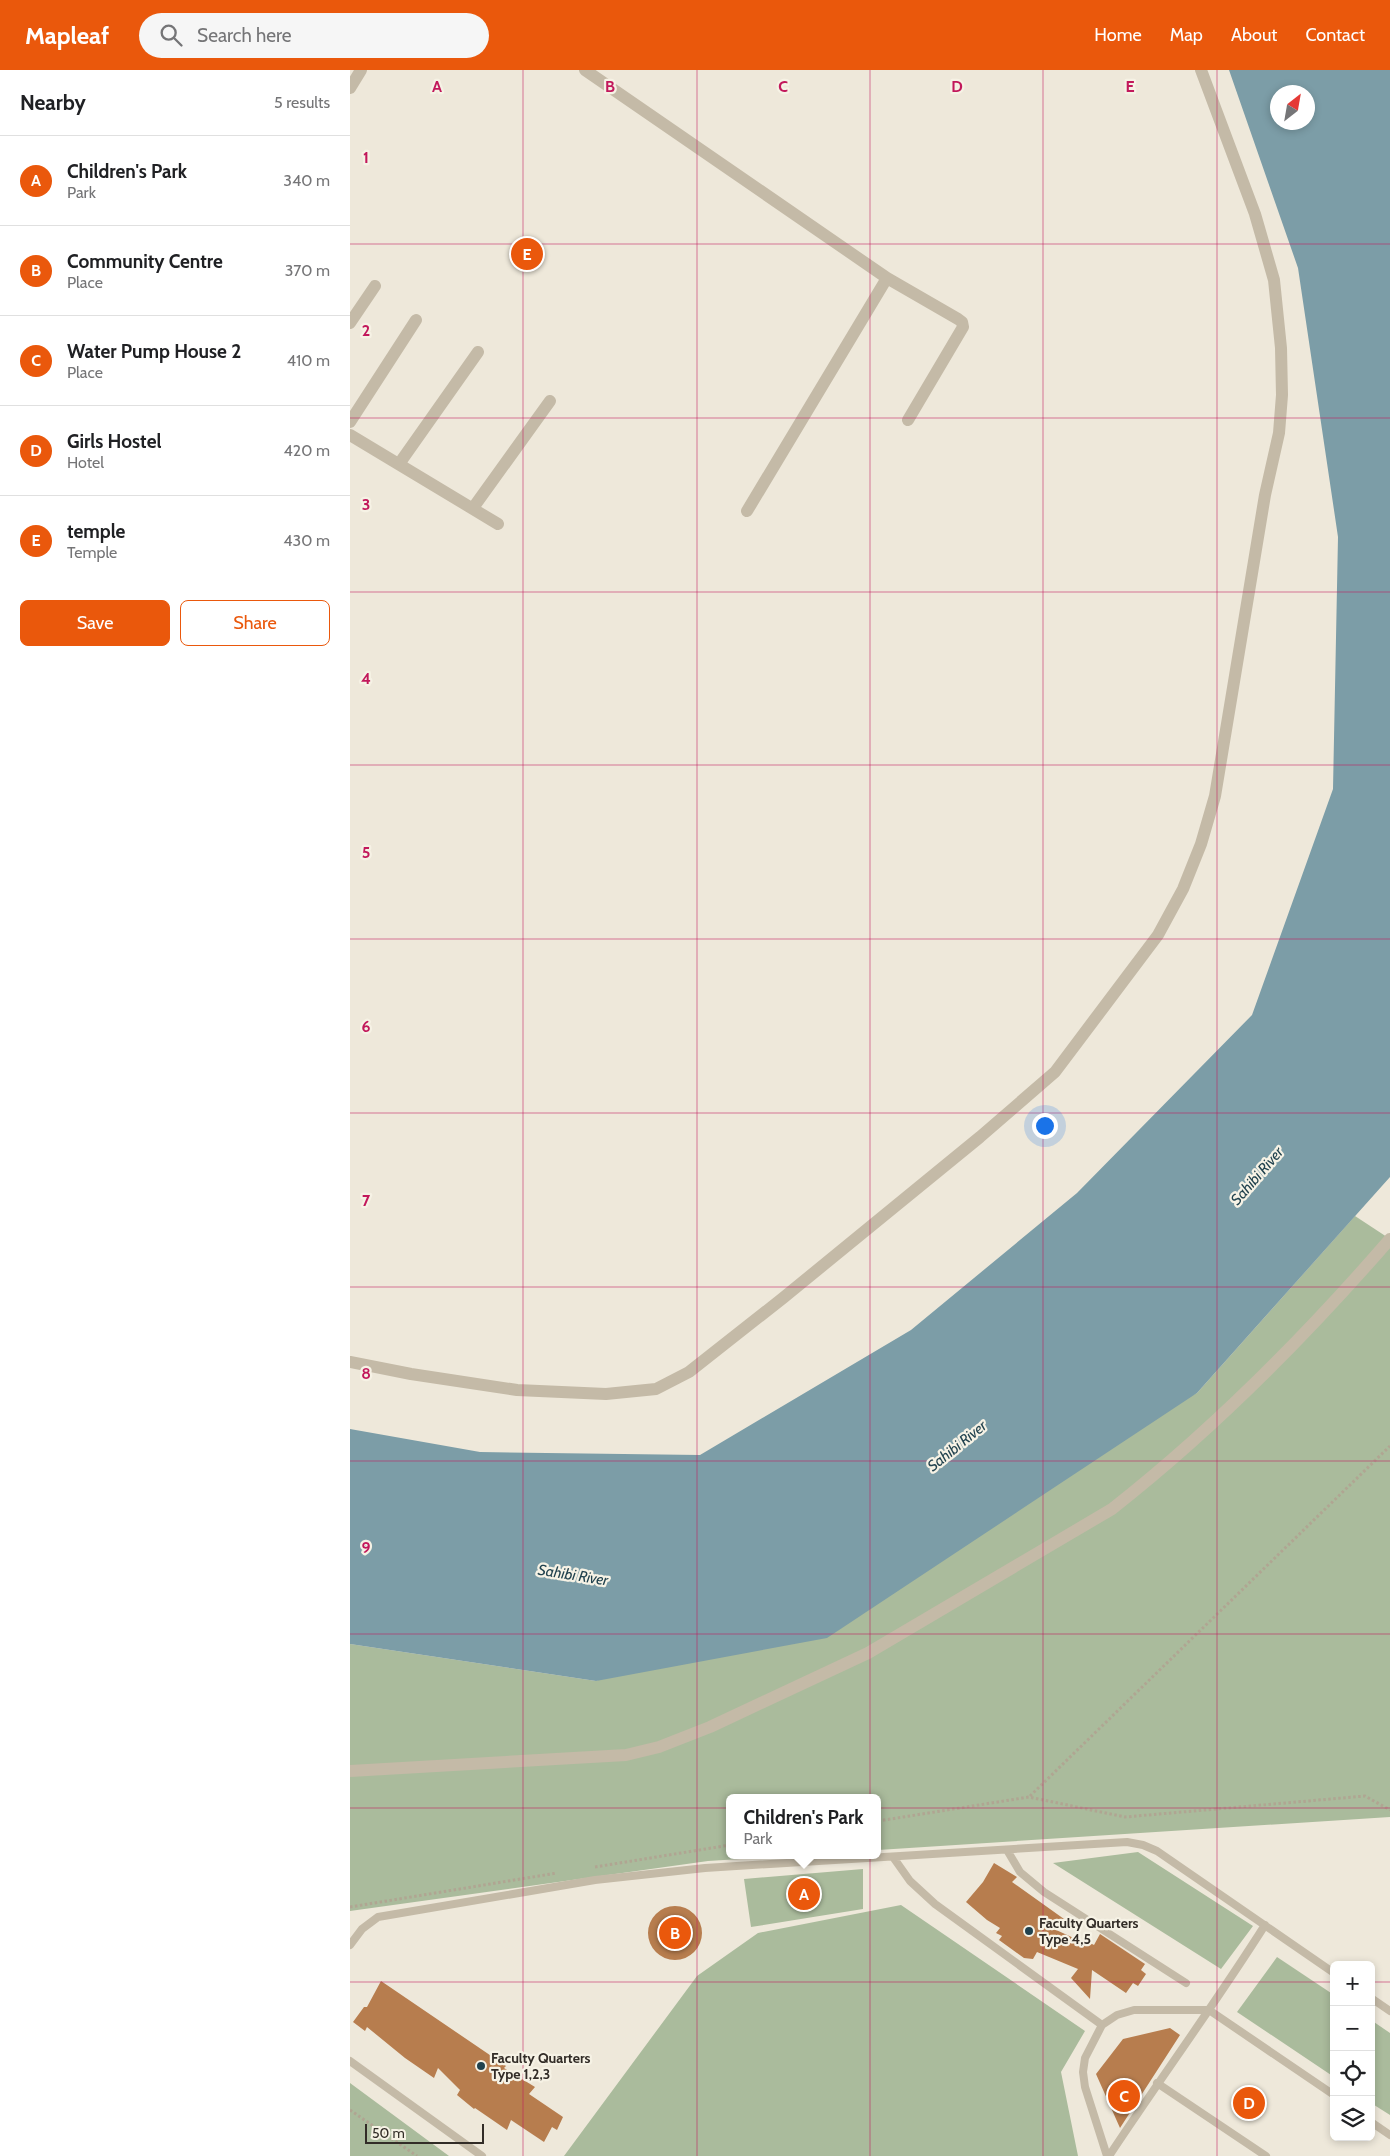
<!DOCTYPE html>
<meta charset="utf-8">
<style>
:root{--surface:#fff;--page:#f6f6f6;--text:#202124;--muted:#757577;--line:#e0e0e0;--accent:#ea580c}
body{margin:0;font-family:Cabin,sans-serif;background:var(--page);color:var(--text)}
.controls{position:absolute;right:15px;bottom:15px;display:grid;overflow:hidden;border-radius:8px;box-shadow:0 2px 8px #0003}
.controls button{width:45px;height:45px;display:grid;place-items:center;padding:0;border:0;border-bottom:1px solid var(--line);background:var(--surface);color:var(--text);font:25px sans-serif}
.compass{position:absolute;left:920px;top:15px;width:45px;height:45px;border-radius:50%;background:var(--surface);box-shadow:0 2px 8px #0003;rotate:31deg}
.scale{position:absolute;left:15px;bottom:12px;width:119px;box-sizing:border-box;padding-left:5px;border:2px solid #322c27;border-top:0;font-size:14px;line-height:18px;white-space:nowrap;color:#322c27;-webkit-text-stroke:4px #f6f2e5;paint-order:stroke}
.you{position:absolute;left:694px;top:1055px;width:18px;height:18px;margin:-12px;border:4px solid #fff;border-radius:50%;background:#1a73e8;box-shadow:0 0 0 8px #1a73e833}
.badge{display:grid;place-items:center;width:32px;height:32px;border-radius:50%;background:var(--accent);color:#fff;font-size:16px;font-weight:700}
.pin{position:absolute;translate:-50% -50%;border:2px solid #fff;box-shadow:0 1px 5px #0006}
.popup{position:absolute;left:376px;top:1724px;width:155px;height:65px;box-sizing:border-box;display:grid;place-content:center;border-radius:8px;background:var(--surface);filter:drop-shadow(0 1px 4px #0005);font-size:16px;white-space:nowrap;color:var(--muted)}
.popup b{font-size:19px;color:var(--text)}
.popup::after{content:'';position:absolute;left:50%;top:100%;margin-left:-10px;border:10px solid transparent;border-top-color:var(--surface)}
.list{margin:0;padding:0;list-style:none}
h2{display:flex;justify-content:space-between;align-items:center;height:65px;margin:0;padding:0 20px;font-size:21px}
h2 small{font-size:16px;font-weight:400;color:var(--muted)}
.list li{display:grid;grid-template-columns:32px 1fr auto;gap:15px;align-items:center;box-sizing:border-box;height:90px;padding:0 20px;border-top:1px solid var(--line)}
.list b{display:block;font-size:19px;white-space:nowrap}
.list p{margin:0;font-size:16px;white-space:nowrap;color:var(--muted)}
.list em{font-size:16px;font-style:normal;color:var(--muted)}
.actions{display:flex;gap:10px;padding:15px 20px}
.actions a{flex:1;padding:11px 0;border:1px solid var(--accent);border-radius:8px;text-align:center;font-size:18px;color:var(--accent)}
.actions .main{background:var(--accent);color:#fff}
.icon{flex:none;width:28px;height:28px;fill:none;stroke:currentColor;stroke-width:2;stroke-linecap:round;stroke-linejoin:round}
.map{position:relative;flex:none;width:1040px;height:2086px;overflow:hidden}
header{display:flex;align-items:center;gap:30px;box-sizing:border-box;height:70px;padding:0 25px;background:var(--accent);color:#fff}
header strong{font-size:24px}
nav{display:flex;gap:28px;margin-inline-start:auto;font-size:18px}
.search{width:350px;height:45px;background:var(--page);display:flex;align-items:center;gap:12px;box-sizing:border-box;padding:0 18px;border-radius:28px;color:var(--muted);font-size:19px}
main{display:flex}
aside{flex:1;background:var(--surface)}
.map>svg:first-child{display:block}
.green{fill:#aabb9c}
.water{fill:#7c9da7;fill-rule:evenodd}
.building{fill:#b77d4e}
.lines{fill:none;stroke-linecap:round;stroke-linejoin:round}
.path{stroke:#b0a592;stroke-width:3;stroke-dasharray:2.5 2.5;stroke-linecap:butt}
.service{stroke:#c4baa7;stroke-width:8}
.minor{stroke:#c4baa7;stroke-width:12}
.tertiary{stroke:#c4baa7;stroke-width:12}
.grid{fill:none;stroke:#c2185b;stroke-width:1;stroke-opacity:0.55}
.poi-dot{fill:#21424e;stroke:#f6f2e5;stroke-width:2}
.labels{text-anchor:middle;stroke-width:4.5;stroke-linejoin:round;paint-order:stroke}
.poi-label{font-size:14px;font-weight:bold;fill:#322c27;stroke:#f6f2e5;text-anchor:start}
.water-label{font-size:15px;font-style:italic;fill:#21424e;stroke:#f6f2e5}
.grid-label{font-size:16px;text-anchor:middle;font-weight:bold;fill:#c2185b;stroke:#f6f2e5;stroke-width:4.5;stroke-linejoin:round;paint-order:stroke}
</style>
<header>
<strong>Mapleaf</strong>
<div class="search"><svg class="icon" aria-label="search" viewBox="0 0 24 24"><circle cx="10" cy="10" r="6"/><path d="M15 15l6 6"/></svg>Search here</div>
<nav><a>Home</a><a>Map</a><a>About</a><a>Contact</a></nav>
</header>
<main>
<aside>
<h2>Nearby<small>5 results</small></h2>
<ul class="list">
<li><span class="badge">A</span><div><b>Children's Park</b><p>Park</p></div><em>340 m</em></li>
<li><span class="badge">B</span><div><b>Community Centre</b><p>Place</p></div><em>370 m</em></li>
<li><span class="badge">C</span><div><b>Water Pump House 2</b><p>Place</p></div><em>410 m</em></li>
<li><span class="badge">D</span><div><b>Girls Hostel</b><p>Hotel</p></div><em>420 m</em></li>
<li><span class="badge">E</span><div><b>temple</b><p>Temple</p></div><em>430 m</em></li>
</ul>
<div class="actions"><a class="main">Save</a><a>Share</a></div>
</aside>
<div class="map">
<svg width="1040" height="2086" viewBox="0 0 1040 2086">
<rect width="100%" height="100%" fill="#eee8da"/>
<path class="green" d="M1005,1146L1040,1169V1747L528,1780V1728H380V1785H451L358,1791L0,1841V1574L246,1611L847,1323Z
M788,1782L903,1856L871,1899L703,1793Z
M513,1799V1839L401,1857L394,1809Z
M551,1835L735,1961L711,2002L728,2086H214L347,1906L408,1863Z
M927,1887L984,1925V2007L887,1942Z
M1021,1950L1040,1963V2045L1021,2033Z
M0,2013L99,2086H0Z"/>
<path class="water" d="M879,0H1040V1107L847,1323L477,1568L246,1611L0,1574V1359L130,1382L350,1385L561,1260L727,1123L902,945L983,719L988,467L948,198ZM928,22H958V52H928Z"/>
<path class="building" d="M644,1793L667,1807L662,1812L714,1849L704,1859L739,1875L740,1873L744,1875L750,1864L795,1894L791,1900L796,1904L788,1916L783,1913L776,1923L742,1900L740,1929L721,1908L728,1899L687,1882L683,1889L674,1888L649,1870L652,1866L646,1863L650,1858L637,1850L616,1832L633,1812Z
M298 1863a27 27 0 1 1 54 0a27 27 0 1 1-54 0Z
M31,1911L156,1996L154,1998L185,2017L179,2024L213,2047L207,2060L202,2057L194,2072L161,2050L157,2060L125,2038L124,2039L107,2025L110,2020L88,1998L84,2008L55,1988L17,1957L15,1961L3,1952L14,1937H17Z
M820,1958L830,1965L770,2058L746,2004L773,1969Z"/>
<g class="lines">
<path class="path" d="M680,1726L1040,1376
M528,1751L679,1727L775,1747L1015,1726L1040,1740
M245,1797L380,1775
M0,1837L207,1803
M0,2040L67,2086"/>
<path class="service" d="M657,1780L670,1802L694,1822L836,1913
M543,1787L560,1811L585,1834L752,1955
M0,1875L12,1859L28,1847L245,1810L355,1798L777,1772L793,1775L807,1781L984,1903
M1021,1928L1040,1941
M0,1991L132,2086
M807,2013L916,2086
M1021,2052L1040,2065
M757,2086L735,2017L733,2002L735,1988L752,1955L767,1945L784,1940H859L984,2025
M759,2086C810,2009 865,1934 915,1855"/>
<path class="minor" d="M235,0L537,208L397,441
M537,208L608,249L612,252L613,257L558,350
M0,253L25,216
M0,352L66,250
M0,365L148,454
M49,394L128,282
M123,438L200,331
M0,1701L276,1685L309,1677L360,1657L518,1583L762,1439C864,1359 955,1267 1040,1169"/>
<path class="tertiary" d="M0,18L11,0
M0,1292L61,1304L167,1320L256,1324L306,1319L339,1302L433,1228L630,1067L705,1002L808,865L833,819L851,774L865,726L915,425L929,363L932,325L931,278L924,210L905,144L851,0"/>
</g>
<path class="grid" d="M173,0V2086M347,0V2086M520,0V2086M693,0V2086M867,0V2086M0,174H1040M0,348H1040M0,522H1040M0,695H1040M0,869H1040M0,1043H1040M0,1217H1040M0,1391H1040M0,1564H1040M0,1738H1040M0,1912H984M1021,1912H1040"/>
<g class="poi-dot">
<circle cx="679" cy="1861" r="5"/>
<circle cx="131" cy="1996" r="5"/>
</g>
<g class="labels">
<g class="poi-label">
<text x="689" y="1858">Faculty Quarters<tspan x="689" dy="16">Type 4,5</tspan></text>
<text x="141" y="1993">Faculty Quarters<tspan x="141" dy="16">Type 1,2,3</tspan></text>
</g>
<g class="water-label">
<text transform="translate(907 1106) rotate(-49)" y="5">Sahibi River</text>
<text transform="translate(607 1376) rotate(-39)" y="5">Sahibi River</text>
<text transform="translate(223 1505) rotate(9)" y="5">Sahibi River</text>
</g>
</g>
<g class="grid-label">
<text x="87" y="22">A</text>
<text x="260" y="22">B</text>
<text x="433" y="22">C</text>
<text x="607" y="22">D</text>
<text x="780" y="22">E</text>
<text x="16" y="93">1</text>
<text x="16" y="266">2</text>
<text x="16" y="440">3</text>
<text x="16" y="614">4</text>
<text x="16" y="788">5</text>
<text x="16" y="962">6</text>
<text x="16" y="1136">7</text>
<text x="16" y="1309">8</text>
<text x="16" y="1483">9</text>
</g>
</svg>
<div class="controls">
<button>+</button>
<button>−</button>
<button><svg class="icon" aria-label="locate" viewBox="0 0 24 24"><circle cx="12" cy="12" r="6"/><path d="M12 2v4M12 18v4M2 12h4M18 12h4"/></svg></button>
<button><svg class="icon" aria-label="layers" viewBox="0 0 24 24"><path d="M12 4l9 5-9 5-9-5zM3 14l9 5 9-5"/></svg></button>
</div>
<svg class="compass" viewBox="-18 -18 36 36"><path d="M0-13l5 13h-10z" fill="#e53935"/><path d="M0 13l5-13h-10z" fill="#757577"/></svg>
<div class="scale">50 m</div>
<div class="you"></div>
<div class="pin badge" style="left:454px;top:1824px">A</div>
<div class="popup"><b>Children's Park</b>Park</div>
<div class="pin badge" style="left:325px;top:1863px">B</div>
<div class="pin badge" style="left:774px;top:2026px">C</div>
<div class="pin badge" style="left:899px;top:2033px">D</div>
<div class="pin badge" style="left:177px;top:184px">E</div>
</div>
</main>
